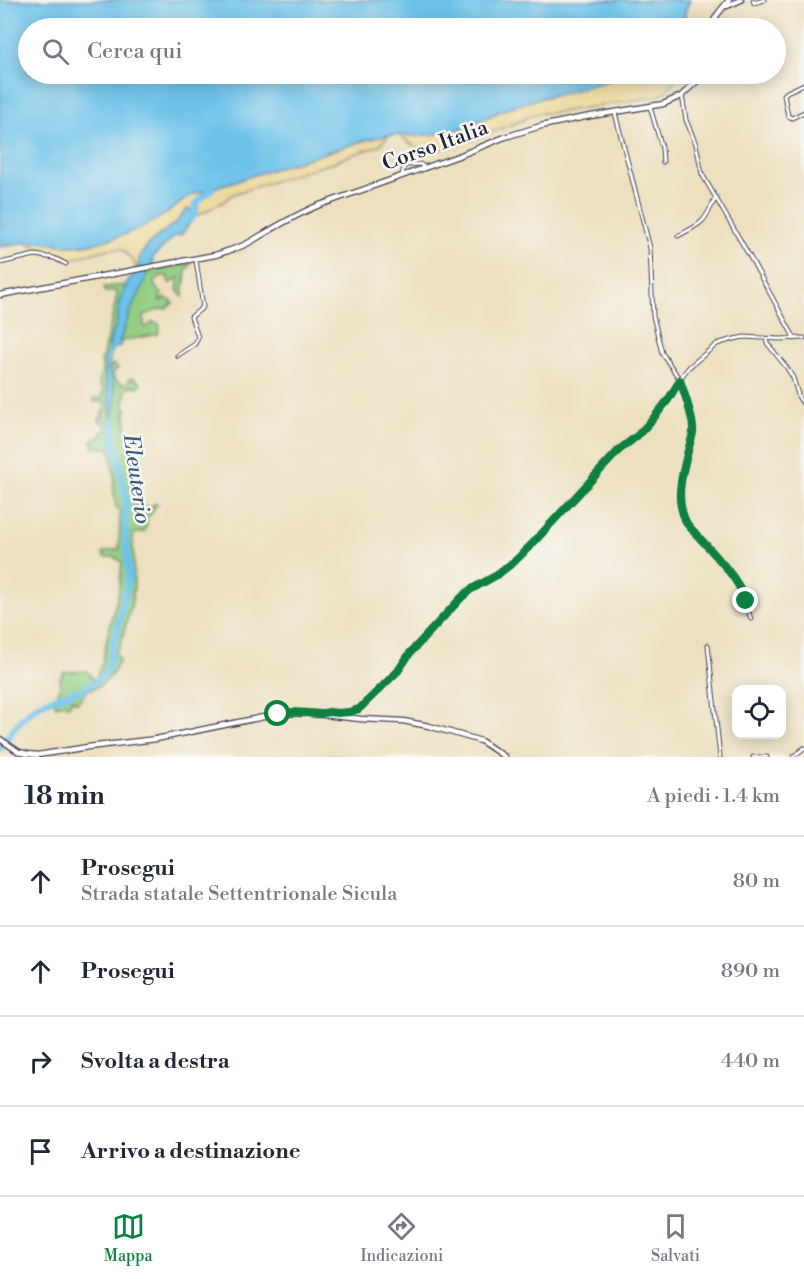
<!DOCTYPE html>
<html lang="it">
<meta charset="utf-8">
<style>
:root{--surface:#fff;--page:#f6f6f7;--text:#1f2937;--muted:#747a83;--line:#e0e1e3;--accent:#0b8043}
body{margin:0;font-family:"Libre Bodoni",serif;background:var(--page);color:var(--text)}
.controls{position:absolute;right:18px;bottom:18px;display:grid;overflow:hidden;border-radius:12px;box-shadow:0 3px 15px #0003}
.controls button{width:54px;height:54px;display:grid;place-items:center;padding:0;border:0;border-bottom:2px solid var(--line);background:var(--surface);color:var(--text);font:30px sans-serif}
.stop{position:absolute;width:18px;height:18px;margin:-14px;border:4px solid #0b8043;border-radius:50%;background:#fff}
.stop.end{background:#0b8043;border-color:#fff;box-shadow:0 2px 6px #0008}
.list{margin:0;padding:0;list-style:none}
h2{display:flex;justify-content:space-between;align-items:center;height:78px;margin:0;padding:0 24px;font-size:26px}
h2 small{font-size:20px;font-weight:400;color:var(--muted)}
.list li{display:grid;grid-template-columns:39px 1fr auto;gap:18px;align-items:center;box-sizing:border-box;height:90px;padding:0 24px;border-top:2px solid var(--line)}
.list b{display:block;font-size:22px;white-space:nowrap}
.list p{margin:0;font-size:20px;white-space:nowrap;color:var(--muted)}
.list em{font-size:20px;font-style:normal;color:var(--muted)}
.icon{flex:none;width:33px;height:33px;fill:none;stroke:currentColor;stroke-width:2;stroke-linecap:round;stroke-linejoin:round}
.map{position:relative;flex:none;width:804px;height:757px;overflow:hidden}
.search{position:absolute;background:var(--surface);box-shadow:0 3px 15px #0003;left:18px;right:18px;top:18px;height:66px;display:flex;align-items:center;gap:15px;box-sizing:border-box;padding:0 21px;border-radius:33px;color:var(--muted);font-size:22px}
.sheet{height:438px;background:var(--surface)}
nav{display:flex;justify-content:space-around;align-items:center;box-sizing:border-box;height:84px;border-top:2px solid var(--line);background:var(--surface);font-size:16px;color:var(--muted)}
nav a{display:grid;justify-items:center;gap:3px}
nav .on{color:var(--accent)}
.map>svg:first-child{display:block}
.green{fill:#93ce82;stroke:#5a785e;stroke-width:1.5}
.sand{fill:#eeda9e;stroke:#887e6c;stroke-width:1.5}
.water{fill:#6dc2ea;stroke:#487292;stroke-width:1.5}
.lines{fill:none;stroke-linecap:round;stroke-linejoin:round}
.river{stroke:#6dc2ea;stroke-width:7}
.street-casing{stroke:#403e4f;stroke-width:5}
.secondary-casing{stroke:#403e4f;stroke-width:7}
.street{stroke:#fff;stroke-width:3}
.secondary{stroke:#fff;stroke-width:4.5}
.route{stroke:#0b8043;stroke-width:8}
.labels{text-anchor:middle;stroke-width:5;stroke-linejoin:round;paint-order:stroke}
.street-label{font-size:21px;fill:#22223b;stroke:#f6f6f2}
.water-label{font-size:22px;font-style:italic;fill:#3c5a78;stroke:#f6f6f2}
</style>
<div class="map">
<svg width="804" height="757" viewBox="0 0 804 757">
<rect width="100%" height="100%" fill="#f6f6f2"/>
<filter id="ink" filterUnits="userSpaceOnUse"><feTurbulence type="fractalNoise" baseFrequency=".0167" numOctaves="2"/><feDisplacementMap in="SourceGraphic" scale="12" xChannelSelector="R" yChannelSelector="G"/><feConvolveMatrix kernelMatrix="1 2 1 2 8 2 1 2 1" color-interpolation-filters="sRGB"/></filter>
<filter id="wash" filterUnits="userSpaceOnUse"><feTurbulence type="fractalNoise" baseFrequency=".008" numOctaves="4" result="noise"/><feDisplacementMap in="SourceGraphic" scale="24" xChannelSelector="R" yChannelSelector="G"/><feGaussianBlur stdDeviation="1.35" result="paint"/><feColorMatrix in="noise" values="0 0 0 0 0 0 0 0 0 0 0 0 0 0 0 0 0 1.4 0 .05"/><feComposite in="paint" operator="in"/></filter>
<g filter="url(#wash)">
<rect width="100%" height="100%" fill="#ede0bf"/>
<path class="green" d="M191,263L186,271L183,297L177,290L179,277L172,283H169L167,276H160L159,279L155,281L154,284L156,288L162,294L159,300H162L166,298L172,301L173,303L166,309C160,307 152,314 144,315V326L146,327L153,322L159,324L160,326L158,334L122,341L120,340L129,314L144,284L147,273Z
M127,285L121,298L116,326L111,336L108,351L104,360L106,380L111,408L112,424L114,387L109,369L113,364L118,368L113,373C114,381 119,383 127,384L130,378H133L141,383L138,387L132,386L125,391L126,396L124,400L126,409V431L131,438L133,471L136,475L134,480L136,488L140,490L139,497L136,499V505L147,506L151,509L152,505L155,503L158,504L156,505L152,513L146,518L147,525L144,532L133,534L134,586L131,607L119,649L116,651V656L120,659C116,672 102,689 88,690L77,703L73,699L69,706H67L64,703L56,706L54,699L61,686L60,678L64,672L87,671L93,679L96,678L102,664L110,624L119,591L122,562L114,557H104L103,552L119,549L120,510L116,507L113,484L115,481L110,448L94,447L92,441L99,437L107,427L99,421V418H102L103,416L101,414L105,409L106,405L103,402H94V399L102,398L103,390L98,381L102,372L101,361L112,319L117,294L116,291L105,292L104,287Z"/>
<path class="sand" d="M632,74H679C669,86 670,92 654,97L553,113C543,112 532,113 523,120C502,128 444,154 424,150C414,148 407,141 399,135L437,134L451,131L466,127L503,110L533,100L564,93Z
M389,135L379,146L354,154L332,163L233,194L223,202L193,218L196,210L187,209L175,224L171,226L149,243L140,256L137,272L134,262L122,249H109L71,259L41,252L35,247L23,242H39L69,246L84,245L168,213L184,199L194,194L366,140Z"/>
<path class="water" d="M0,0H690C688,6 684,10 685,17L679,21L680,23L686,24L688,26L687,28H28V74H632L564,93L533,100L503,110L466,127L451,131L437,134L417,136L389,135L366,140L194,194C184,199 176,207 167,213C143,229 112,241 84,245C68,247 53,243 37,242C24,242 13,244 0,247Z
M187,209L193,211L195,209L193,218L182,234L175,236L153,257V265L147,273L144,284L129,314L120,340L121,344L119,347L114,348C104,366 113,376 115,395C116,406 114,417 112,428L111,408L106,380L104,359L108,351L111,336L116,326L121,298L128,281L137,272L140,256L150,243L171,226L175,224Z"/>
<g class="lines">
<path class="river" d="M192,218L196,210L195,206L201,198L212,189
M0,748C8,736 22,716 34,708C56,692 92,695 108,669L129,576L125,528L126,497L112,428L113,421"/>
</g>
</g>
<g filter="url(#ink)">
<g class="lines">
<defs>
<path id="street" d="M753,0L754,3L764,0
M804,84L787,92L784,95L788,116L792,118L804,112
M682,95L686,120L696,144L702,174L750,257L795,339
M650,107L662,148L663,162
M615,113L650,248L653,316L662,353L680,380L692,420L694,432L685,463L679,493V502L683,516L687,523L735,579L741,589L751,619
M402,175L404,167L406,165L420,164L424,167
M678,236C703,223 704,223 716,197
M0,263L35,255L54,258L66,264
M766,339L767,343L787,368L793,378L799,398L804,405
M177,356L195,344L198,337L191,317L203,307L196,260
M708,645L720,757
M322,713L329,712L338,713L349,712L359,709L398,671L410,653L461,598L470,590L497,575L515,561L533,543L619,450L637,436L652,420L668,400L682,376L689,367L717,344L730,340L744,337L779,339L804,338
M753,757H767
M793,757L804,748"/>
<path id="secondary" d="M727,6L741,0
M710,28L717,15L729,0
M0,295L215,255C227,251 240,248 250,242C272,229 293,216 317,206L461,155L505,137L541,126L585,117L663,104L681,96L697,81L701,74
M0,739L19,752L28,754L38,755L88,747L156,739L278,714L305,713L361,719L403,721L429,726L481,741L505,757"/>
</defs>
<use href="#street" class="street-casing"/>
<use href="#secondary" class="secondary-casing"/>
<use href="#street" class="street"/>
<use href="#secondary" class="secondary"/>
</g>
</g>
<g class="lines" filter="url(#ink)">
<path class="route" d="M278,714L293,712L320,714L329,712L338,713L349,712L359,709L398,671L410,653L461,598L470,590L497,575L515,561L533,543L619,450L637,436L652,420L668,400L680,380C684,393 693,416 693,429C694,435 690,441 689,447C682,473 674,499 687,524C707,547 735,572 746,601"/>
</g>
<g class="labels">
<g class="street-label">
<text transform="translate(435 145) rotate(-20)" y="7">Corso Italia</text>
</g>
<g class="water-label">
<text transform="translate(138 479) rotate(82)" y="8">Eleuterio</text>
</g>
</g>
</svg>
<div class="controls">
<button><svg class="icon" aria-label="locate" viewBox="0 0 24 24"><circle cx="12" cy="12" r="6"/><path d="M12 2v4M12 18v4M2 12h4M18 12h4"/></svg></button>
</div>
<div class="stop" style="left:278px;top:714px"></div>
<div class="stop end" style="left:746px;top:601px"></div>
<div class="search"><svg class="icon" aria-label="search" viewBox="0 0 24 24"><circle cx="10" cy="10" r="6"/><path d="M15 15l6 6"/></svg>Cerca qui</div>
</div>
<section class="sheet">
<h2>18 min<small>A piedi · 1.4 km</small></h2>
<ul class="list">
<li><svg class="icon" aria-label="ahead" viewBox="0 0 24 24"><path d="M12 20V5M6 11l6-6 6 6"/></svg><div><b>Prosegui</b><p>Strada statale Settentrionale Sicula</p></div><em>80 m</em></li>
<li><svg class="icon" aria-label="ahead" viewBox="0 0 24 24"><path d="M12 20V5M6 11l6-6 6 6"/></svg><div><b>Prosegui</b></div><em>890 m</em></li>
<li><svg class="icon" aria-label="right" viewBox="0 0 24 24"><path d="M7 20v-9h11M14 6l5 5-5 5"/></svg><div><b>Svolta a destra</b></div><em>440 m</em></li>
<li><svg class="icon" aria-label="arrive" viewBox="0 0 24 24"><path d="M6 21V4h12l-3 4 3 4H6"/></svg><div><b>Arrivo a destinazione</b></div></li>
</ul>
</section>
<nav>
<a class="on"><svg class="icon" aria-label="map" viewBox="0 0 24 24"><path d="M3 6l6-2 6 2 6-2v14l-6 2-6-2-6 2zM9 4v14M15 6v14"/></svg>Mappa</a>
<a><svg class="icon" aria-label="directions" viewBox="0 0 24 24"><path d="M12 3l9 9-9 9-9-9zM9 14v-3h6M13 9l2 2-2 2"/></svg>Indicazioni</a>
<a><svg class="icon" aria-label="saved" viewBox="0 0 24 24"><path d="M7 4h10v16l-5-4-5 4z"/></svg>Salvati</a>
</nav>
